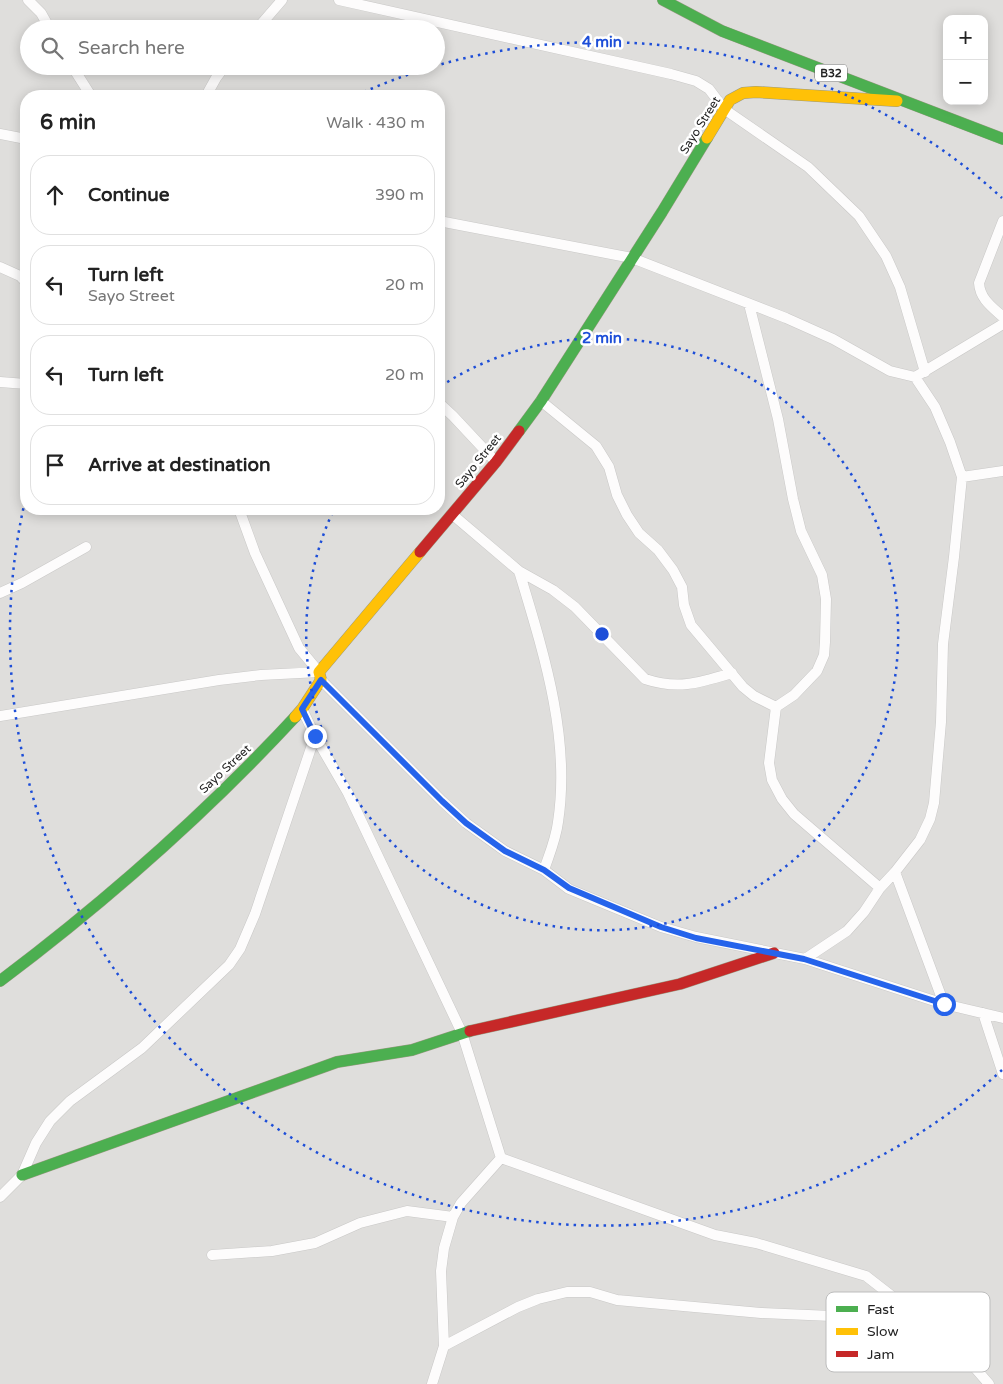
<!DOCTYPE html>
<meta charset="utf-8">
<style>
:root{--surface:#fff;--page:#f6f6f6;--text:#222;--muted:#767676;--line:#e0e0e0}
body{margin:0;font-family:"Varela Round",sans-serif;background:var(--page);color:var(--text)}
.controls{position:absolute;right:15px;top:15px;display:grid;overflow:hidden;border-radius:10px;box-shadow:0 2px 12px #0003}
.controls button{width:45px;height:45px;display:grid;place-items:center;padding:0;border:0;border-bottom:1px solid var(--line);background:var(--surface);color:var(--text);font:25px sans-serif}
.stop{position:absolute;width:15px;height:15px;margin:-11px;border:4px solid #2563eb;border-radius:50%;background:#fff}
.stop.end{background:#2563eb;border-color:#fff;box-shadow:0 1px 5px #0008}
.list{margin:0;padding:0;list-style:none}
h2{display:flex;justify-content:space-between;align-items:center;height:65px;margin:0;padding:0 20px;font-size:21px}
h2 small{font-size:16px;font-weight:400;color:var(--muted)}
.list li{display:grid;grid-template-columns:32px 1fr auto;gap:15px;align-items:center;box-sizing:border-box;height:80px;margin:0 10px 10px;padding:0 10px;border:1px solid var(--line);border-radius:20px}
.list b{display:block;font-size:19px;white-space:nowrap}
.list p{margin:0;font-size:16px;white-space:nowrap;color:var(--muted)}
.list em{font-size:16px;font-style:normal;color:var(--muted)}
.icon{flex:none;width:28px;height:28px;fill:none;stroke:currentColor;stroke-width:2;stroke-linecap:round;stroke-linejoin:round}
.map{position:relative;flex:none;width:1003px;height:1384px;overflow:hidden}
.search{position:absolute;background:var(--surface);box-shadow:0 2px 12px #0003;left:20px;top:20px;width:425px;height:55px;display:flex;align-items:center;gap:12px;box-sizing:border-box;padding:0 18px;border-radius:28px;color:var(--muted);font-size:19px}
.panel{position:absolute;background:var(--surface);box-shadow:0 2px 12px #0003;left:20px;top:90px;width:425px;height:425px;border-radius:20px}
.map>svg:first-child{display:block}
.residential{fill:#dfdedc;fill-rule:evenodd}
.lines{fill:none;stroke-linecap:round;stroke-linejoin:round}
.street-casing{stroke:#c9c8c7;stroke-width:11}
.fast-casing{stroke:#999a82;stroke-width:12}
.slow-casing{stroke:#999a82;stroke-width:12}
.jam-casing{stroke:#999a82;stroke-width:12}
.street{stroke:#fdfcfc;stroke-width:10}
.fast{stroke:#4caf50;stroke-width:11}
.slow{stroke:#ffc107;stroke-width:11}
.jam{stroke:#c62828;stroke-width:11}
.route{stroke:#2563eb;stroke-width:6}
.ring{fill:none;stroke:#1d4ed8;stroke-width:2.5;stroke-dasharray:2.5 5}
.labels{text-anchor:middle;stroke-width:5;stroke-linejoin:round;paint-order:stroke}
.shield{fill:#fff;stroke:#646464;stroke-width:1}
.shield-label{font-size:11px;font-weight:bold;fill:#222}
.street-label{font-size:12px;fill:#222;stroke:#fff}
.key{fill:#fff;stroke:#bdbdbd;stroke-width:1}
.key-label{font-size:14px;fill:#222}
.centre{fill:#1d4ed8;stroke:#fff;stroke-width:2.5}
.ring-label{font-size:15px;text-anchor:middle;font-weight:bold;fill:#1d4ed8;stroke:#fff;stroke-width:5;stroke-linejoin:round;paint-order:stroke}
</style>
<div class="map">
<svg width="1003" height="1384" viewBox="0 0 1003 1384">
<rect width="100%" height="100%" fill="#f0eeeb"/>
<path class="residential" d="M0,0H1003V1384H0ZM947,19H984V101H947ZM29,29H436V66H29ZM26,96H439V509H26Z"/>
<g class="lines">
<defs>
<path id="street" d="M28,0L41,13L50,29
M339,0L671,74L696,81L709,89L724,109L808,167L859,216L886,256L900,287L925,372
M257,29L282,0
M72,66L91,96
M206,96L216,78L225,66
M0,134L26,139
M439,221L632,258L786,318L833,339L890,371L915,377
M1003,221L979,283C980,299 992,307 1003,317
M0,267L20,276L26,282
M749,304L778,419L793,499L801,531L822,575L826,599L825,642L824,655L817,671L794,695L776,707L769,763L772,780L782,799L794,814L880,888
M0,382L26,384
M541,401L596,446L609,467L617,495L627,515L639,533L658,550L673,570L682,587L684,605L691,625L743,687L754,696L776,707
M439,403L453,416L496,462
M962,477L1003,471
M239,509L255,553L299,648L319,672
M453,515L519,571L553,590L575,607L645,679C678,690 699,683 732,673
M519,571C543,651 571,737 558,822C556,839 549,855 544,870
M0,593L22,583L86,547
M321,680L442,801L466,823L505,851L544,870L569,889L661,927L696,937L805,959L944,1004L1003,1018
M302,709L315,736L348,793L462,1033L501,1158
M0,716L219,680L261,675L319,672
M895,872L944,1004
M805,959L847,931L864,912L880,888L895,872L920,840L930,819L934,803L941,722L943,644L954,557L962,477L950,442L935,407L915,377L1003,324
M983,1013L1003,1074
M501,1158L715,1235L756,1243L866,1276L956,1346L989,1384
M0,1197L22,1175L36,1143L50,1121L70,1101L142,1048L229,965L240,949L255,914L315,736
M212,1255L272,1251L315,1243L360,1223L407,1211L453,1217
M444,1346L518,1307L538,1299L567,1292H590L617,1300L761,1313L924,1320
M432,1384L444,1346L441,1271L444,1248L453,1217L461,1203L501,1158"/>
<path id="fast" d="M663,0L722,31L1003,139
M519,431L541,401L662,212L707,138
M0,981C105,902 205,814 295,717
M22,1175L337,1062L412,1050L470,1031"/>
<path id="slow" d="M707,138L730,100L743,93L756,92L897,101
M295,717L302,709L321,680L319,672L420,552"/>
<path id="jam" d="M420,552L496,462L519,431
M470,1031L680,984L774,953"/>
</defs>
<use href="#street" class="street-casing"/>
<use href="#fast" class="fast-casing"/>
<use href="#slow" class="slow-casing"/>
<use href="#jam" class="jam-casing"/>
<use href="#street" class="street"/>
<use href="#fast" class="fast"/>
<use href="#slow" class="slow"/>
<use href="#jam" class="jam"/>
</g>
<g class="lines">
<path class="route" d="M315,736L302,709L321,680L442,801L466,823L505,851L544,870L569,888L661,927L696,938L804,959L944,1004"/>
</g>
<g class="ring">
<path d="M441 386A296 296 0 1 1 334 509"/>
<path d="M1002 1070A592 592 0 0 1 25 501M357 95A592 592 0 0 1 1002 198"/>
</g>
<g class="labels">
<rect class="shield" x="815" y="64.5" width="32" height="17" rx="4"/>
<g class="shield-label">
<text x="831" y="77">B32</text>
</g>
<g class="street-label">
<text transform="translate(700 125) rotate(-58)" y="4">Sayo Street</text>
<text transform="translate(478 461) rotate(-51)" y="4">Sayo Street</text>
<text transform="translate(225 769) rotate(-43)" y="4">Sayo Street</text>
</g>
</g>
<rect x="826" y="1292" width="164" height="80" rx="8" class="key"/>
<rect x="836" y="1306" width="22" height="6" fill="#4caf50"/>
<rect x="836" y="1328" width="22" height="7" fill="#ffc107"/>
<rect x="836" y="1351" width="22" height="6" fill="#c62828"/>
<g class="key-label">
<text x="867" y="1314">Fast</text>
<text x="867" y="1336">Slow</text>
<text x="867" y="1359">Jam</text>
</g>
<circle cx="602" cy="634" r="8" class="centre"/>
<g class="ring-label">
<text x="602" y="47">4 min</text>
<text x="602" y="343">2 min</text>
</g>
</svg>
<div class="controls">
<button>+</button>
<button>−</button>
</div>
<div class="stop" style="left:944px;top:1004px"></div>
<div class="stop end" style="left:315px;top:736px"></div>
<div class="search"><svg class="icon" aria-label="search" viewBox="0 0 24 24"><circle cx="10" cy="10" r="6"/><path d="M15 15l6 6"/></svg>Search here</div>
<section class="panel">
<h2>6 min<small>Walk · 430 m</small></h2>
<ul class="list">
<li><svg class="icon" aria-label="ahead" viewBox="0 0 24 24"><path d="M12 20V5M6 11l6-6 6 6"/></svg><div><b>Continue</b></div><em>390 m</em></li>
<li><svg class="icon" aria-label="left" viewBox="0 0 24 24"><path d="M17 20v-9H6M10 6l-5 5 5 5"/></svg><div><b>Turn left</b><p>Sayo Street</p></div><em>20 m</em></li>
<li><svg class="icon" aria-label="left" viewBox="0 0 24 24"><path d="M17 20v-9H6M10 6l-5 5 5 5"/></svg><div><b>Turn left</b></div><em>20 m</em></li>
<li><svg class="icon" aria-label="arrive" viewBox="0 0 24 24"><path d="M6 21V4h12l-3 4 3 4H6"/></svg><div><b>Arrive at destination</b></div></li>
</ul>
</section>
</div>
